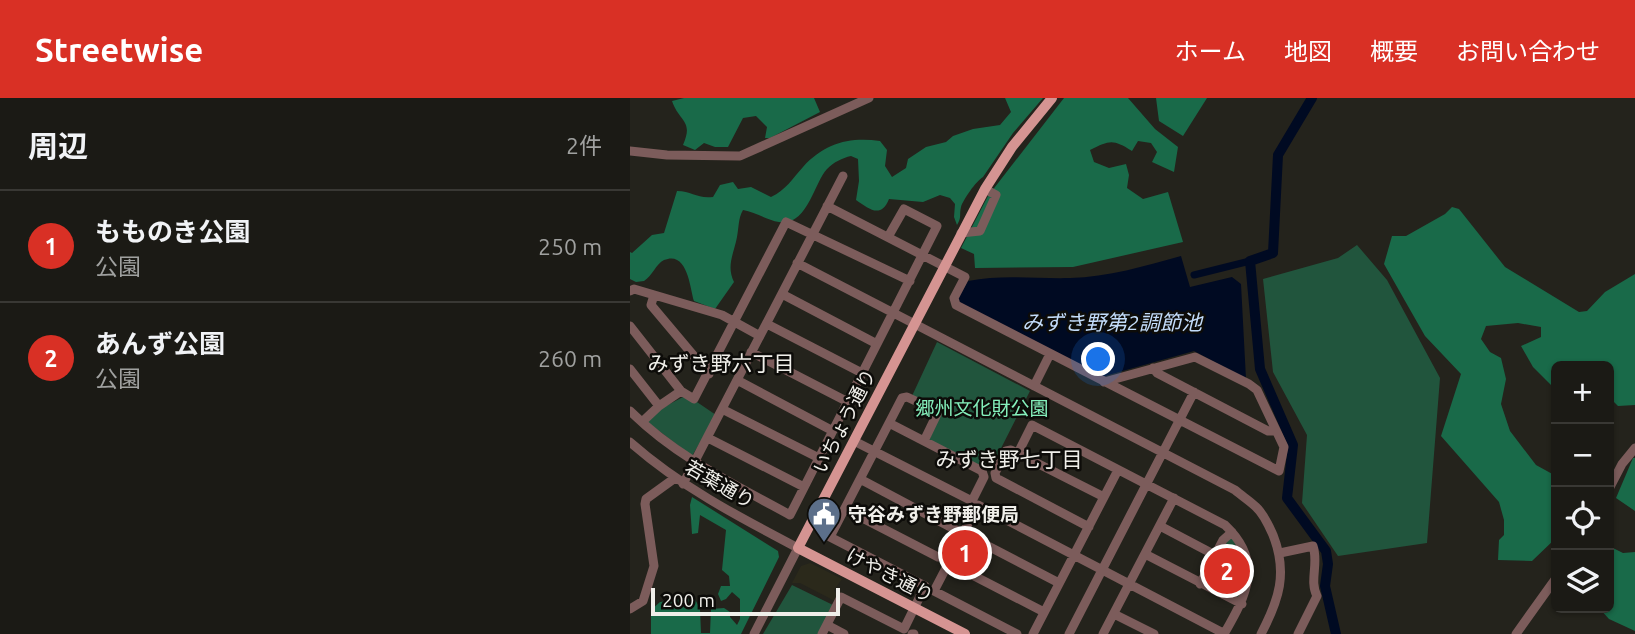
<!DOCTYPE html>
<html lang="ja">
<meta charset="utf-8">
<style>
:root{--surface:#1b1a15;--page:#24231e;--text:#f1f3f6;--muted:#a0a1a0;--line:#393834;--accent:#d93025}
body{margin:0;font-family:Ubuntu,"Noto Sans JP",sans-serif;background:var(--page);color:var(--text)}
.controls{position:absolute;right:21px;bottom:21px;display:grid;overflow:hidden;border-radius:10px;box-shadow:0 2px 5px #0004}
.controls button{width:63px;height:63px;display:grid;place-items:center;padding:0;border:0;border-bottom:2px solid var(--line);background:var(--surface);color:var(--text);font:35px sans-serif}
.scale{position:absolute;left:21px;bottom:18px;width:189px;box-sizing:border-box;padding-left:7px;border:4px solid #f0efea;border-top:0;font-size:19px;line-height:24px;white-space:nowrap;color:#f0efea;-webkit-text-stroke:5px #0d0c09;paint-order:stroke}
.you{position:absolute;left:469px;top:262px;width:24px;height:24px;margin:-18px;border:5px solid #fff;border-radius:50%;background:#1a73e8;box-shadow:0 0 0 10px #1a73e833}
.badge{display:grid;place-items:center;width:46px;height:46px;border-radius:50%;background:var(--accent);color:#fff;font-size:23px;font-weight:700}
.pin{position:absolute;translate:-50% -50%;border:4px solid #fff;box-shadow:0 2px 7px #0006}
.list{margin:0;padding:0;list-style:none}
h2{display:flex;justify-content:space-between;align-items:center;height:91px;margin:0;padding:0 28px;font-size:30px}
h2 small{font-size:23px;font-weight:400;color:var(--muted)}
.list li{display:grid;grid-template-columns:46px 1fr auto;gap:21px;align-items:center;box-sizing:border-box;height:112px;padding:0 28px;border-top:2px solid var(--line)}
.list b{display:block;font-size:26px;white-space:nowrap}
.list p{margin:0;font-size:23px;white-space:nowrap;color:var(--muted)}
.list em{font-size:23px;font-style:normal;color:var(--muted)}
.icon{flex:none;width:38px;height:38px;fill:none;stroke:currentColor;stroke-width:2;stroke-linecap:round;stroke-linejoin:round}
.map{position:relative;flex:none;width:1005px;height:536px;overflow:hidden}
header{display:flex;align-items:center;gap:42px;box-sizing:border-box;height:98px;padding:0 35px;background:var(--accent);color:#fff}
header strong{font-size:33px}
nav{display:flex;gap:38px;margin-inline-start:auto;font-size:24px}
main{display:flex}
aside{flex:1;background:var(--surface)}
.map>svg:first-child{display:block}
.built{fill:#2b291b}
.green{fill:#21553d}
.forest{fill:#196a49}
.water{fill:#000a22}
.lines{fill:none;stroke-linecap:round;stroke-linejoin:round}
.canal{stroke:#000a22;stroke-width:7}
.river{stroke:#000a22;stroke-width:10}
.minor{stroke:#7c5c5b;stroke-width:9}
.major{stroke:#d59492;stroke-width:10}
.labels{text-anchor:middle;stroke-width:5;stroke-linejoin:round;paint-order:stroke}
.park-label{font-size:19px;fill:#85f0bc;stroke:#0d0c09}
.street-label{font-size:19px;fill:#f0efea;stroke:#0d0c09}
.poi-label{font-size:19px;font-weight:bold;fill:#f0efea;stroke:#0d0c09;text-anchor:start}
.water-label{font-size:21px;font-style:italic;fill:#c3dcfa;stroke:#0d0c09}
.neighbourhood-label{font-size:21px;fill:#f0efea;stroke:#0d0c09}
</style>
<header>
<strong>Streetwise</strong>
<nav><a>ホーム</a><a>地図</a><a>概要</a><a>お問い合わせ</a></nav>
</header>
<main>
<aside>
<h2>周辺<small>2件</small></h2>
<ul class="list">
<li><span class="badge">1</span><div><b>もものき公園</b><p>公園</p></div><em>250 m</em></li>
<li><span class="badge">2</span><div><b>あんず公園</b><p>公園</p></div><em>260 m</em></li>
</ul>
</aside>
<div class="map">
<svg width="1005" height="536" viewBox="0 0 1005 536">
<rect width="100%" height="100%" fill="#24231c"/>
<path class="built" d="M180,465L212,481L204,492L207,498L205,503L170,485H162L171,468Z"/>
<path class="green" d="M727,147L757,182L810,280L797,445L708,458L672,405L677,337L643,274L633,181L708,160Z
M307,244L400,293L361,370L355,371L299,343L311,312L282,298Z
M53,299L64,302L86,317L62,358L16,323L32,310Z
M331,437L352,448L339,473L319,462Z
M601,438L615,465L611,501L575,485L595,443Z
M162,487L203,507L188,536H133Z"/>
<path class="forest" d="M54,0H184L190,14L140,40H135L137,29L126,18L113,20L98,49H85L74,45L65,52L53,47C64,22 49,24 42,3Z
M375,0H413L383,35L353,79C346,83 333,102 331,109C329,117 332,119 327,127L324,119L325,106L320,100L310,97L293,104L259,101C251,121 239,111 226,102L229,83L228,61L221,58C212,60 204,64 197,71C184,85 177,129 149,124C137,122 125,114 113,112C108,121 109,129 107,139C104,155 96,168 104,184L85,211L64,203C60,191 58,152 34,162C26,166 22,178 14,183L6,184L0,181V154L2,155L22,137L34,135L47,93C62,93 67,101 83,99L90,87L103,84L108,91L121,89L141,99C156,92 162,81 173,69C195,45 219,39 250,43L257,52L255,68L262,79L276,70L278,61L296,49L316,44L323,38L343,31L370,27L381,14Z
M434,0H498L525,31L548,49L544,74L522,64L527,54L521,45L508,43L502,53C483,41 480,42 460,52L464,64L479,70L496,66L499,77L497,90L513,101L538,94L553,144L443,169L345,170L344,156L331,150L358,98Z
M526,0H577L553,38L529,23Z
M822,109L829,111L875,169L949,214L957,213L975,194L1005,176V307L988,308L979,299V268H926V296L921,287L903,269L891,248L911,239V229L888,225L856,228L851,241L860,254L871,260L876,281L871,306L880,333L906,367L926,378V440L902,463L868,462L869,442L874,437V422L869,404L811,338L831,276L795,238L754,166L762,138H776L815,116Z
M1003,360H1005V413L986,400Z
M62,399L148,453L149,459L111,536H21V512L30,504L64,499L70,511L71,535H80L81,511L94,510L100,514V519L107,527L110,521V501L102,494L96,501L91,503L88,496L91,488H100L99,478L92,472L96,432L70,417L68,435L62,436L60,407Z
M979,448L993,455L1005,454V533L979,521L969,510H979Z"/>
<path class="water" d="M551,158L560,189L602,179L611,186L616,281L564,253L471,279L330,205L328,201L338,183C372,176 406,181 440,180C478,179 515,168 551,158Z"/>
<g class="lines">
<path class="canal" d="M564,177L620,163"/>
<path class="river" d="M682,0L648,57L643,155L620,163L630,271L663,347L657,400L696,453L698,466L695,488L706,536"/>
<path class="minor" d="M0,53L37,57L110,58L239,0
M197,108L335,179L324,200L326,207L649,373L654,349L627,292L619,286L565,259L474,284
M331,135L350,133L366,97L355,91
M167,165L605,392C612,398 620,403 626,409C634,416 639,428 643,437C658,475 649,502 631,536
M0,193L4,191L92,217L130,238
M152,196L247,246
M24,197L21,207L79,276
M137,226L232,275
M0,228L51,293L64,301L156,124L280,183
M121,254L218,304
M523,270L527,275L638,333H646
M0,271L29,308
M107,282L203,333
M404,288L420,256
M92,311L189,360
M0,313C46,359 104,386 160,417L307,128L274,111L258,139
M12,324L29,308L51,293
M78,340L174,389
M224,343L342,403L354,379L352,373L259,325
M0,344C51,389 109,419 168,450L124,536
M388,355L402,327L595,427C634,464 617,496 594,536
M53,386L213,78
M979,391L992,366L1005,350
M215,411L308,459L313,458L326,432L230,381
M530,428L585,457
M459,429L366,380L365,375L376,353L381,352L474,399
M650,455L683,448C689,465 679,483 687,498L668,536
M515,456L612,506
M429,485L333,435L348,407L595,536
M570,486L593,442L602,434
M0,511L13,503L24,468L15,406L16,401L45,380
M484,516L524,536
M197,527L214,536
M192,536L211,499L274,531L295,488L200,439L272,300L277,299L305,312L307,316L294,343
M282,536H284
M387,536L304,493L317,468L321,466L414,514
M403,536L488,372
M439,536L564,294
M473,536L544,400
M886,536L926,480"/>
<path class="major" d="M335,536L168,450L355,91L382,49L422,0"/>
</g>
<defs>
<symbol id="civic-pin" viewBox="-11 -11 22 30"><path d="M0 17L-7.5 6A9.5 9.5 0 1 1 7.5 6Z" fill="#5c6f8a" stroke="#0d0c09"/><path d="M-.6-6.5H3V-4.5H.6V-3L4-1V1h2V6H-6V1h2V-1L-.6-3ZM-1.2 2.5V6h2.4V2.5Z" fill="#fff"/></symbol>
</defs>
<g fill-rule="evenodd">
<use href="#civic-pin" x="175" y="397" width="38" height="52"/>
</g>
<g class="labels">
<g class="park-label">
<text x="352" y="317">郷州文化財公園</text>
</g>
<g class="street-label">
<text transform="translate(214 323) rotate(-63)" y="7">いちょう通り</text>
<text transform="translate(90 386) rotate(30)" y="7">若葉通り</text>
<text transform="translate(260 477) rotate(27)" y="7">けやき通り</text>
</g>
<g class="poi-label">
<text x="218" y="423">守谷みずき野郵便局</text>
</g>
<g class="water-label">
<text x="482" y="232">みずき野第2調節池</text>
</g>
<g class="neighbourhood-label">
<text x="91" y="273">みずき野六丁目</text>
<text x="379" y="369">みずき野七丁目</text>
</g>
</g>
</svg>
<div class="controls">
<button>+</button>
<button>−</button>
<button><svg class="icon" aria-label="locate" viewBox="0 0 24 24"><circle cx="12" cy="12" r="6"/><path d="M12 2v4M12 18v4M2 12h4M18 12h4"/></svg></button>
<button><svg class="icon" aria-label="layers" viewBox="0 0 24 24"><path d="M12 4l9 5-9 5-9-5zM3 14l9 5 9-5"/></svg></button>
</div>
<div class="scale">200 m</div>
<div class="you"></div>
<div class="pin badge" style="left:335px;top:455px">1</div>
<div class="pin badge" style="left:597px;top:473px">2</div>
</div>
</main>
